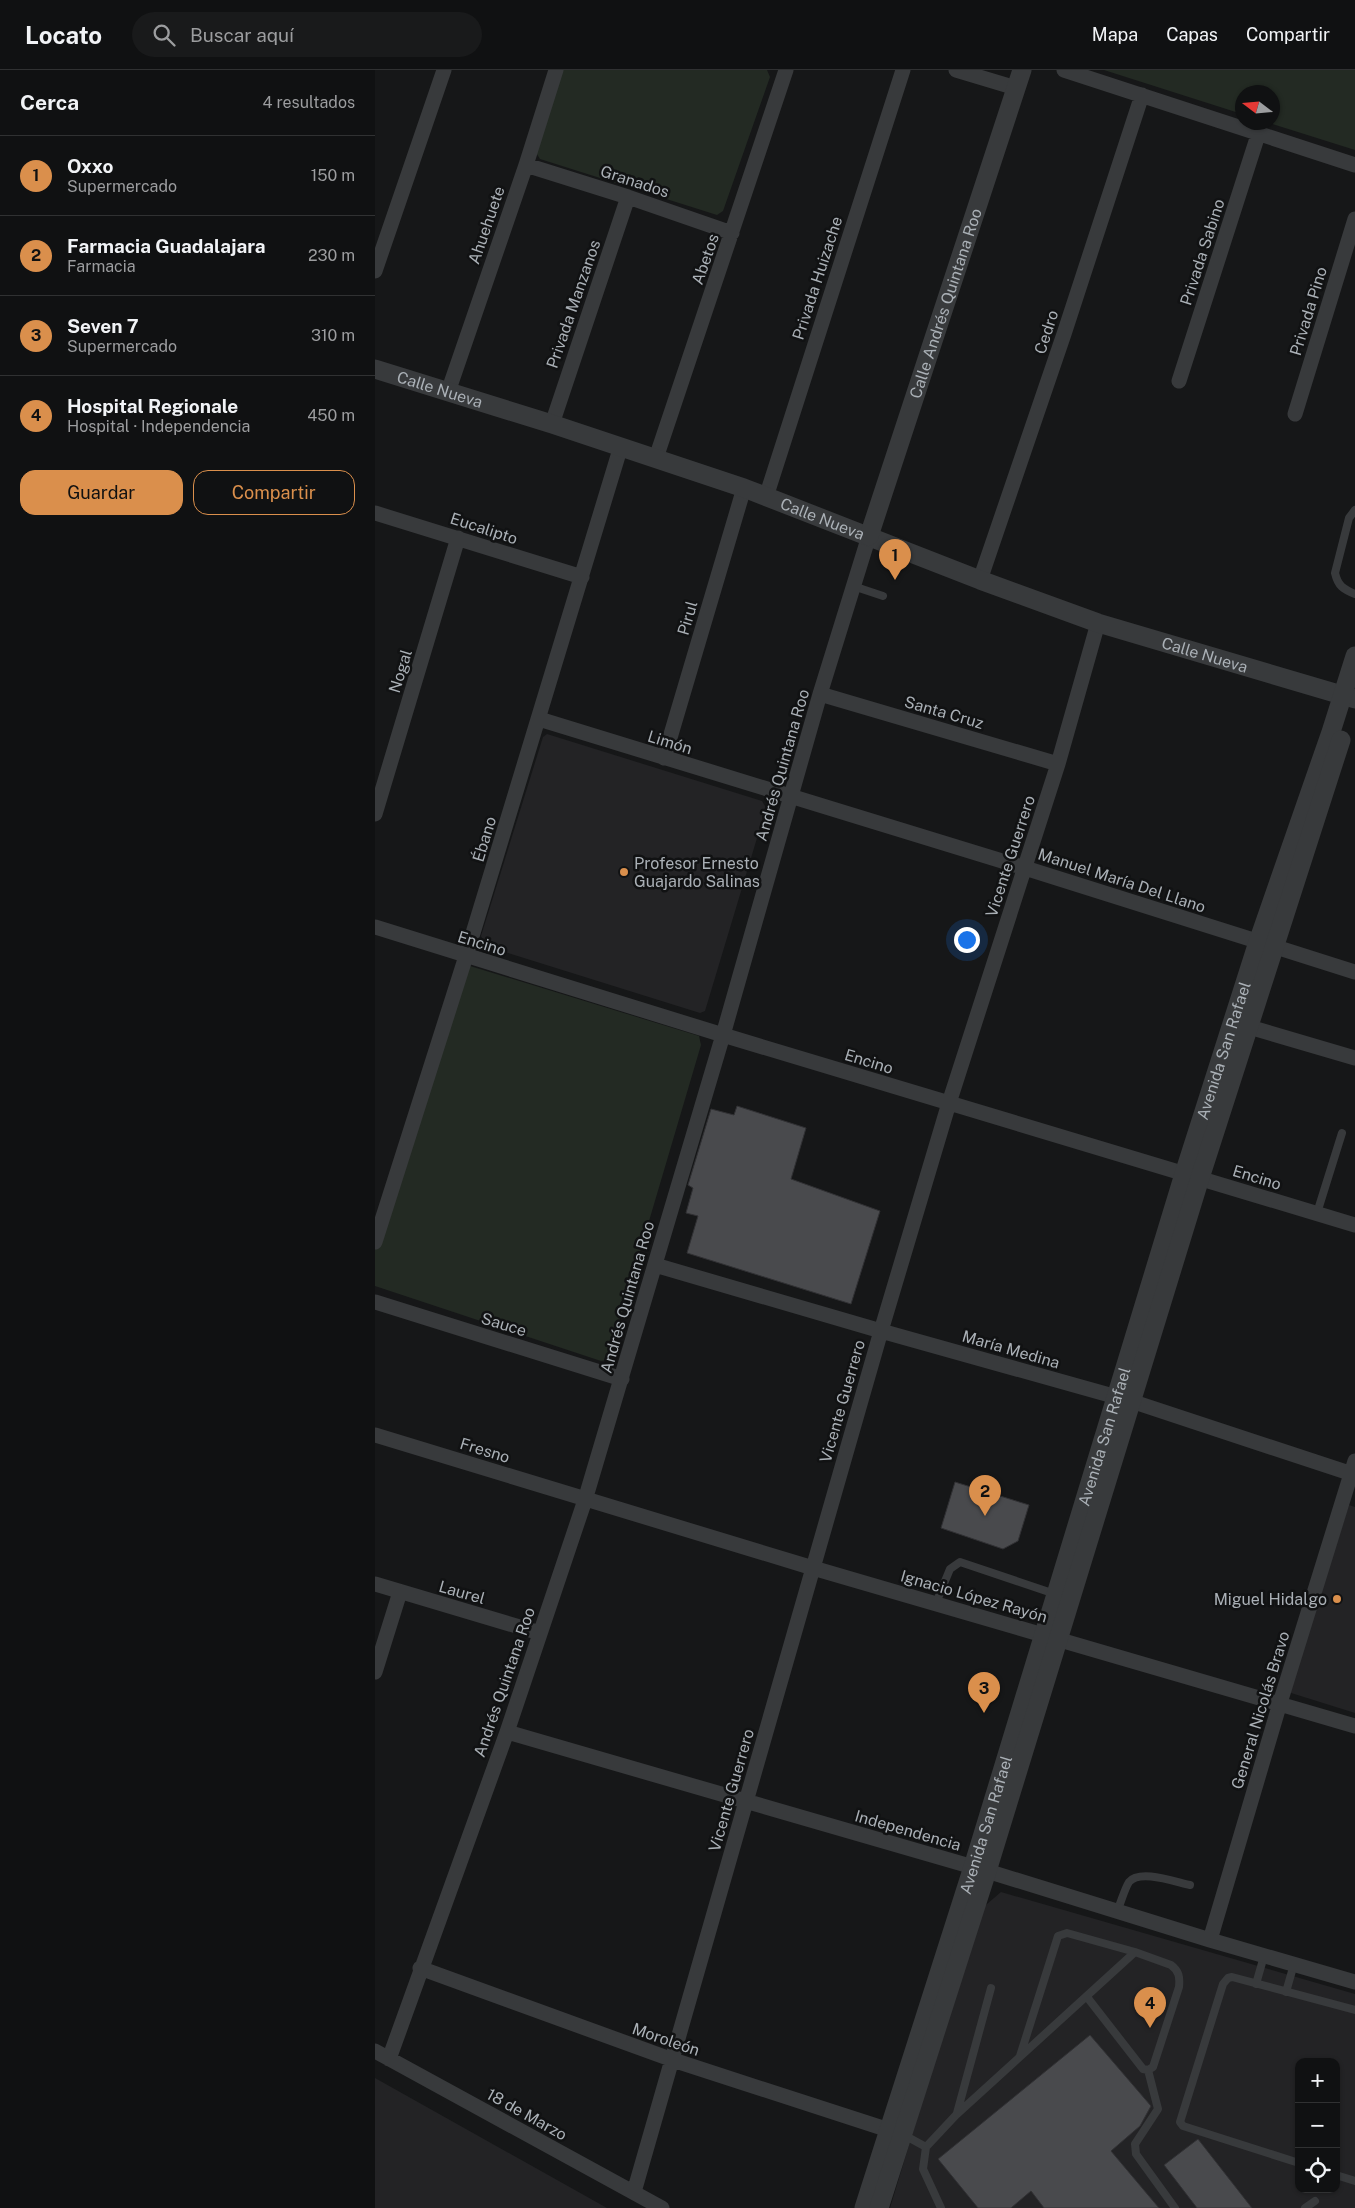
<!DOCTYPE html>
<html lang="es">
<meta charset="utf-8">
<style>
:root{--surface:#101112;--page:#191a1b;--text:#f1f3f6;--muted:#9c9d9f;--line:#303132;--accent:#da8f4c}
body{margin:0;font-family:"Public Sans",sans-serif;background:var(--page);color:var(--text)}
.controls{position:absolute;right:15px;bottom:15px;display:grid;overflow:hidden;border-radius:10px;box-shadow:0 1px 4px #0004}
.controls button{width:45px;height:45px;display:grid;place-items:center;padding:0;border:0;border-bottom:1px solid var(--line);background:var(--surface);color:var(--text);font:25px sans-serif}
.compass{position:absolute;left:860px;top:15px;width:45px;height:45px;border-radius:50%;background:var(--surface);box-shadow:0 1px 4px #0004;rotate:286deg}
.you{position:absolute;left:591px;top:869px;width:18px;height:18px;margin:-12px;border:4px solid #fff;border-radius:50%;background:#1a73e8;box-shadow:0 0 0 8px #1a73e833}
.badge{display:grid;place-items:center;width:32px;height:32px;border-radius:50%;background:var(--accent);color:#111;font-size:16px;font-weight:700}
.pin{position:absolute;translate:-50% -41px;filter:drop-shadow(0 1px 2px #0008)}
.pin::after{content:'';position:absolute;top:26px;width:18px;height:15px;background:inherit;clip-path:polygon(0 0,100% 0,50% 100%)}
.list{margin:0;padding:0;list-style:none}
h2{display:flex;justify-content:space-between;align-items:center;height:65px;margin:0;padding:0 20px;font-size:21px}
h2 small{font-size:16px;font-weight:400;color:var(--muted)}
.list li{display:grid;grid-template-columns:32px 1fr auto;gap:15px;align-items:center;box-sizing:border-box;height:80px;padding:0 20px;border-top:1px solid var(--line)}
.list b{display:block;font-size:19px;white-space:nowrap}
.list p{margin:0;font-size:16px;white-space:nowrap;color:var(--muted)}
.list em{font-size:16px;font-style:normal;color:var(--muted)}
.actions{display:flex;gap:10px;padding:15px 20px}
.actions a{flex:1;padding:11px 0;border:1px solid var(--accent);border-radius:15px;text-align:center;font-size:18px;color:var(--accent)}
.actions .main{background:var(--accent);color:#111}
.icon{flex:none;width:28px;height:28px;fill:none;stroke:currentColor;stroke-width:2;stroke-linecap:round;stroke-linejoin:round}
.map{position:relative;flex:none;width:980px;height:2138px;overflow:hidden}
header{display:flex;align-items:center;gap:30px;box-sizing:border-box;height:70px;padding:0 25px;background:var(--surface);border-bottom:1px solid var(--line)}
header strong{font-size:24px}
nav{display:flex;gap:28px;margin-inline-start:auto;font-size:18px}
.search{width:350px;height:45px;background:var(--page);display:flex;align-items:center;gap:12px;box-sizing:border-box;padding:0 18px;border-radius:28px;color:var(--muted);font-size:19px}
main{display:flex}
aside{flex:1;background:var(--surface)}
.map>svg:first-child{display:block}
.built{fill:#232325;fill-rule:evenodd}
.green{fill:#232a23}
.building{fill:#494a4d;stroke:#313134}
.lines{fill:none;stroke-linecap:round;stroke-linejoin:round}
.service{stroke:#383a3c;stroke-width:8}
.minor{stroke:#383a3c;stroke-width:15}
.tertiary{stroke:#383a3c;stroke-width:19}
.poi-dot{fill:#da8f4c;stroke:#111213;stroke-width:2}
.labels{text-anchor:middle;stroke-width:5;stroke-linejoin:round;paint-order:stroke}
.street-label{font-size:16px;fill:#aab0b6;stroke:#111213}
.poi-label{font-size:16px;fill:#aab0b6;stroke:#111213;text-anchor:start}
</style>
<header>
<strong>Locato</strong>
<div class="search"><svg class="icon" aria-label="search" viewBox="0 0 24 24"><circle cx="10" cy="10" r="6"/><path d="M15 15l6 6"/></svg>Buscar aquí</div>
<nav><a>Mapa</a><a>Capas</a><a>Compartir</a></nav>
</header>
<main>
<aside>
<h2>Cerca<small>4 resultados</small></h2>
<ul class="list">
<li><span class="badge">1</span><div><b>Oxxo</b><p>Supermercado</p></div><em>150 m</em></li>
<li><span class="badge">2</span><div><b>Farmacia Guadalajara</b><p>Farmacia</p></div><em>230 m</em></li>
<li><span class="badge">3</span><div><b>Seven 7</b><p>Supermercado</p></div><em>310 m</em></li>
<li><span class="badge">4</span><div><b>Hospital Regionale</b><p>Hospital · Independencia</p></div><em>450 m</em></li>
</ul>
<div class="actions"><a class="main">Guardar</a><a>Compartir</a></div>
</aside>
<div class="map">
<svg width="980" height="2138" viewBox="0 0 980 2138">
<rect width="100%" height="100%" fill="#161718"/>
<path class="built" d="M172,664L387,731L391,738L330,941L325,943L111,876L106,866L168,667Z
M974,1435L980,1437V1643L913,1622Z
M626,1822L980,1924V2138H515L605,1840ZM924,1992H961V2119H924Z
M0,2008L232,2138H0Z"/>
<path class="green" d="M188,0H392L395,7L348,141L342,145L165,89L160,81Z
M729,0H980V80L894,53L898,52V22H868L867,44Z
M95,896L324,966L326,975L233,1290L226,1291L0,1216V1178Z"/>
<path class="building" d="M362,1036L431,1058L416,1109L505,1141L476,1234L312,1183L323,1146L311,1143L318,1118L313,1115L336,1039L359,1045Z
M580,1412L654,1435L643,1471L628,1479L566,1458Z
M715,1965L776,2036L765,2056L736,2081L784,2138H669L656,2121L636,2138H603L563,2089Z
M823,2069L877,2138H822L789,2095Z"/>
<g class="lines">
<path class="service" d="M980,440L974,448L960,503C963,516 968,519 980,524
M478,516L508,526
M942,1143L967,1063
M561,1533L575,1499L585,1492L680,1524
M742,1841C746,1833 749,1820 754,1812C765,1799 800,1812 815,1815
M881,1914L889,1886
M911,1922L919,1894
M712,1927L768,1999L773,2000L783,2039L760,2074L761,2084L800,2138
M645,1986L683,1866L692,1863L760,1882
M582,2043L616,1918
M529,2065L551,2077L581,2045L760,1882L796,1895C804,1901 805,1907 804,1917L778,1997L773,2000
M551,2077L548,2099L566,2138
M924,2093L808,2056L805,2052L848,1914L853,1908L857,1907L980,1940
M961,2105L980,2111
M930,2138L940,2131"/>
<path class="minor" d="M581,0L641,18
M689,0L980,95
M151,95L253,127L357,163
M0,201L69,0
M804,311L883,65
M73,322L151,95L181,0
M920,344L980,149
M177,354L253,127
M281,388L411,0
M391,427L528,0
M0,443L207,507
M605,510L689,264L767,25
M445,624L683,694
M164,649L650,798L980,902
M289,688L369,418
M0,744L83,468
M0,857L348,965L980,1155
M864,954L980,988
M0,1172L91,886L246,376
M280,1195L506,1261L756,1331L980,1405
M0,1232L247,1309
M0,1365L438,1498L980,1656
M0,1514L165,1563
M0,1602L25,1522
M132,1662L612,1801L835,1870L980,1912
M835,1870L905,1633L980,1391
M45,1898L298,1990L523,2063
M0,1981L287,2138
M14,1989L132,1662L210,1430L348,965L445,624L494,466
M259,2122L506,1261L574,1033L683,694L723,553"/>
<g class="tertiary">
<path id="s1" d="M0,299L177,354L369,418L605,510L723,553L980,629"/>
<path id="s2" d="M494,466L647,0"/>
<path id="s3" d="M489,2138L598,1797L809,1104L883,872L956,662L980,586"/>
<path d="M504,2138L612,1801L825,1108L966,670"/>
</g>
</g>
<g class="poi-dot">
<circle cx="249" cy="802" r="5"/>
<circle cx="962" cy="1529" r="5"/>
</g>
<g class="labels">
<g class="street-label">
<text transform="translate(260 111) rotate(18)" y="6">Granados</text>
<text transform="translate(111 155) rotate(-71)" y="6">Ahuehuete</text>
<text transform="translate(827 182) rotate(-72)" y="6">Privada Sabino</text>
<text transform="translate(330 189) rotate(-71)" y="6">Abetos</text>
<text transform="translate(442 208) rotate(-72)" y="6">Privada Huizache</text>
<text dy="6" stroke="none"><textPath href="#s2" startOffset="245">Calle Andrés Quintana Roo</textPath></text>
<text transform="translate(198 234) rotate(-71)" y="6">Privada Manzanos</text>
<text transform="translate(933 241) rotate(-73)" y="6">Privada Pino</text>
<text transform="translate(671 262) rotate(-72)" y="6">Cedro</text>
<text dy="6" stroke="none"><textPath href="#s1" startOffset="68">Calle Nueva</textPath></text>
<text dy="6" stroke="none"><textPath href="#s1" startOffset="472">Calle Nueva</textPath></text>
<text transform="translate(109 458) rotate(18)" y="6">Eucalipto</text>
<text transform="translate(312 548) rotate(-74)" y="6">Pirul</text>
<text dy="6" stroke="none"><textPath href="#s1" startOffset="878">Calle Nueva</textPath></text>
<text transform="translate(25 601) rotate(-73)" y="6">Nogal</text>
<text transform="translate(569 642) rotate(16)" y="6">Santa Cruz</text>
<text transform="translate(295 672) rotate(17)" y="6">Limón</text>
<text transform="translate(407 695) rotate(-74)" y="6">Andrés Quintana Roo</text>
<text transform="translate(109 769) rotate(-73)" y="6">Ébano</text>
<text transform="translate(635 786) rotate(-72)" y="6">Vicente Guerrero</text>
<text transform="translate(747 810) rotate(18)" y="6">Manuel María Del Llano</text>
<text transform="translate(107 873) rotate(17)" y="6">Encino</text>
<text dy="6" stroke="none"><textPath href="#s3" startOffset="1212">Avenida San Rafael</textPath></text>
<text transform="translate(494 991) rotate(17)" y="6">Encino</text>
<text transform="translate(882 1107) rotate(17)" y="6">Encino</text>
<text transform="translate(252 1227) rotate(-74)" y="6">Andrés Quintana Roo</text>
<text transform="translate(129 1254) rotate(17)" y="6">Sauce</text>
<text transform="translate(636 1279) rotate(16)" y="6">María Medina</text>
<text transform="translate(467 1331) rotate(-74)" y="6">Vicente Guerrero</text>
<text dy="6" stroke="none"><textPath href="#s3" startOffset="808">Avenida San Rafael</textPath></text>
<text transform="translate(110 1380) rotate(17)" y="6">Fresno</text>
<text transform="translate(87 1522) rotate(16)" y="6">Laurel</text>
<text transform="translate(599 1526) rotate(16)" y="6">Ignacio López Rayón</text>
<text transform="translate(129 1612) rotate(-71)" y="6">Andrés Quintana Roo</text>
<text transform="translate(885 1640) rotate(-73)" y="6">General Nicolás Bravo</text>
<text transform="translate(356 1720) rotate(-74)" y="6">Vicente Guerrero</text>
<text dy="6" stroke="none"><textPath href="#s3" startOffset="402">Avenida San Rafael</textPath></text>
<text transform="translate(533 1760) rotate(16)" y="6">Independencia</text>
<text transform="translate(291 1969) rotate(19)" y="6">Moroleón</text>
<text transform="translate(152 2044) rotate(29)" y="6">18 de Marzo</text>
</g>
<g class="poi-label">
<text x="259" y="799">Profesor Ernesto<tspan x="259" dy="18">Guajardo Salinas</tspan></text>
<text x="952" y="1535" text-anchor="end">Miguel Hidalgo</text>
</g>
</g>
</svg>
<div class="controls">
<button>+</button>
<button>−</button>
<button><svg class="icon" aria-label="locate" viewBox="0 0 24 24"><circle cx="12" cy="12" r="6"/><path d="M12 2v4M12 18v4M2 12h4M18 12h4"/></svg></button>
</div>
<svg class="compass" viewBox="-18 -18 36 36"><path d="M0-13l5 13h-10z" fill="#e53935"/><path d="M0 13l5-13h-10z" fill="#9c9d9f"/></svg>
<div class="you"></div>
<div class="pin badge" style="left:520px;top:510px">1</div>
<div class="pin badge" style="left:610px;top:1446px">2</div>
<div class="pin badge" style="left:609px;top:1643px">3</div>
<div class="pin badge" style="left:775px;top:1958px">4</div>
</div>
</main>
